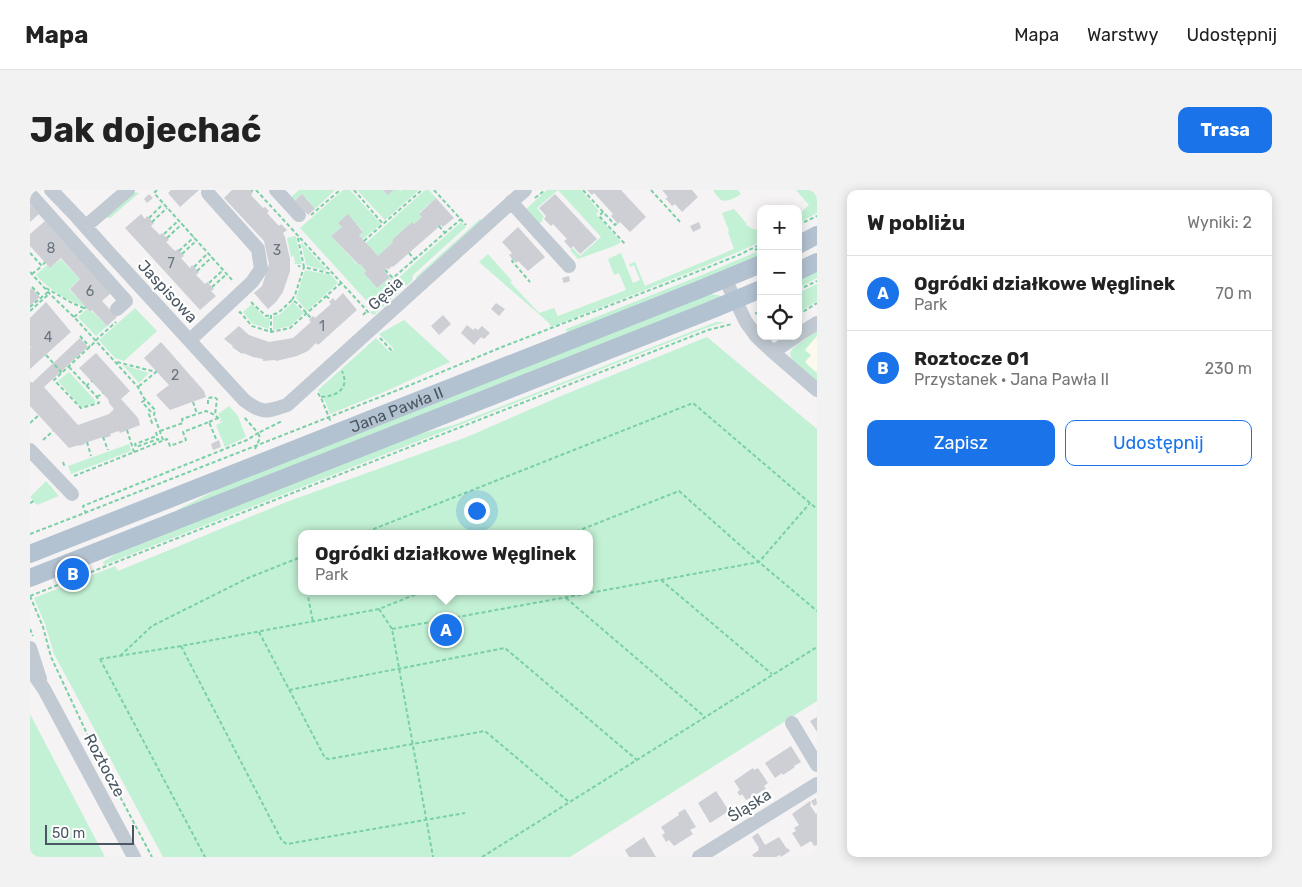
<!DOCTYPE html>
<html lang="pl">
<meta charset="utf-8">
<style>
:root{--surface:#fff;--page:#f2f2f2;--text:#222;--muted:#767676;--line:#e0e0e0;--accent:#1a73e8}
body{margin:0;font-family:Rubik,sans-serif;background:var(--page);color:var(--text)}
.controls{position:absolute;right:15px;top:15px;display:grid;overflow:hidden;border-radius:10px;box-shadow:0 2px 12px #0003}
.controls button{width:45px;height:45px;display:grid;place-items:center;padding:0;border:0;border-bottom:1px solid var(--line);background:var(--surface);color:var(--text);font:25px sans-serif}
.scale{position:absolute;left:15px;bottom:12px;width:89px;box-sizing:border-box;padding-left:5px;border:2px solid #4a5661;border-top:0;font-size:14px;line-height:18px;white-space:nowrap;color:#4a5661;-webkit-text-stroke:4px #fff;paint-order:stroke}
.you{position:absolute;left:446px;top:320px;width:18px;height:18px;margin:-12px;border:4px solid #fff;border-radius:50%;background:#1a73e8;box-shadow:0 0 0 8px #1a73e833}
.badge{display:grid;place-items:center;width:32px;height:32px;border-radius:50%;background:var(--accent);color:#fff;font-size:16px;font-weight:700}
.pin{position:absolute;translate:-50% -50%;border:2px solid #fff;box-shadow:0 1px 5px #0006}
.popup{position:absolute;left:268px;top:340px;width:295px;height:65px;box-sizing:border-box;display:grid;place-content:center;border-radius:10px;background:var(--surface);filter:drop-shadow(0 1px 4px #0005);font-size:16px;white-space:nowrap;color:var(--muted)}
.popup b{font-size:19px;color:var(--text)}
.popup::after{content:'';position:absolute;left:50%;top:100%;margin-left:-10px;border:10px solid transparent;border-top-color:var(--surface)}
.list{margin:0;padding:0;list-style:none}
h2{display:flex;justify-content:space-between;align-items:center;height:65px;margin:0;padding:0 20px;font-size:21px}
h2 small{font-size:16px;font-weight:400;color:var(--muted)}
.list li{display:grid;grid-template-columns:32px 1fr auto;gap:15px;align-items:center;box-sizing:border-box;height:75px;padding:0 20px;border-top:1px solid var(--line)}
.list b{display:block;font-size:19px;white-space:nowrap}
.list p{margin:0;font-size:16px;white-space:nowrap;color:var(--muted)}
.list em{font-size:16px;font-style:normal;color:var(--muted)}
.actions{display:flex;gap:10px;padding:15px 20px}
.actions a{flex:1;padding:11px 0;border:1px solid var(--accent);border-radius:10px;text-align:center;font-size:18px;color:var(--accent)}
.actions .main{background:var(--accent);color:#fff}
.icon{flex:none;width:28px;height:28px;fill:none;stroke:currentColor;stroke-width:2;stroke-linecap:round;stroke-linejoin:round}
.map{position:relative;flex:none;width:787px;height:667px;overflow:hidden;border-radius:10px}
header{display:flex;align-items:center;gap:30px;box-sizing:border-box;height:70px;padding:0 25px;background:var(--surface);border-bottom:1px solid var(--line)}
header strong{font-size:24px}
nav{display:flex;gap:28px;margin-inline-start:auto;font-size:18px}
.intro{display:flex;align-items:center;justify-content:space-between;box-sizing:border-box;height:120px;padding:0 30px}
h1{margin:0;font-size:35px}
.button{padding:12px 22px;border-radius:10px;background:var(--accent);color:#fff;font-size:18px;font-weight:700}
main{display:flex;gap:30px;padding:0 30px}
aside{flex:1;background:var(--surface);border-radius:10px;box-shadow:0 2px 12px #0003}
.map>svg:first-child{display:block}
.commercial{fill:#fdf9ef}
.green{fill:#c3f1d5;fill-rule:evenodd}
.building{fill:#cdcfd5}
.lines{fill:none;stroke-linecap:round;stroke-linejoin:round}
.path{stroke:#7ad0a6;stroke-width:2;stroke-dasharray:4 2.5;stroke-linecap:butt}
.minor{stroke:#c1cad2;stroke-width:14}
.major{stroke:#b3c2d1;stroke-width:18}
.labels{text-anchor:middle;stroke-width:4.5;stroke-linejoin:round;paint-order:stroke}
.number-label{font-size:14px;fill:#6b747e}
.street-label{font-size:16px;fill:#4a5661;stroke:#fff}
</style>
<header>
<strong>Mapa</strong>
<nav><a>Mapa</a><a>Warstwy</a><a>Udostępnij</a></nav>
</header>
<div class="intro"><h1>Jak dojechać</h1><a class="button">Trasa</a></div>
<main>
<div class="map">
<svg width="787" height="667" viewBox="0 0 787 667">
<rect width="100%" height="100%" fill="#f5f3f3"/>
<path class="commercial" d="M787,141V189L761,166Z"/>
<path class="green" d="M269,0H305L285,19L272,4L263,11L259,9Z
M313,0H320L351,34L333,49L329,45L333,41L318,25L308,33L312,37L301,46L328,75L330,74L336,81L334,83L347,98L360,87L369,98V102L344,125L340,123L344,119L270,38Z
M327,0H353L358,5L364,0H369L371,1L372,0H389L355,30Z
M395,0H399L406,8L389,23L392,27L384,34L382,33L362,50L363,52L348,66L336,53Z
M517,0H528L507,18L514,27L512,29L513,30L509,34L496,19Z
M528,0H551L569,21L566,24L591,52L584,56L548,69L540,60L543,58L550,66L571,47Z
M683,0H708L711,4C707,7 697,13 691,10C688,8 685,3 683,0Z
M766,0H787V23L768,33V25L779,15Z
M104,2L109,3L80,28H78L76,26Z
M704,19L717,34L716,35L723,39L731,40V52L673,77L521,137L519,133L449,72L458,64L482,91L480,92L509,123L524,118L528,126L596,100L589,83L584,85L578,69L591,63L603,93L610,90L604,75L600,77L599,74L605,72L615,96L704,59L698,42L699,41L692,23Z
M450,29L452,30L386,92V87Z
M431,32L436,37L383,85L382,91L376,96H373L367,89Z
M265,46L266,47L272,74H265L264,66L261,67L257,48Z
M271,52L296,79V81L276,75Z
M731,60V67L539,142L536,141V139L672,85Z
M31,69L50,89L39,99L54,115L53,116C34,109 20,100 6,85L17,75L20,78Z
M275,80L301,85L308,93L277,121L266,108Z
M787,81V88L768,98V88Z
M787,94V111L768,123V103Z
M679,104L688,105L692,107L148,322L147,320L196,295Z
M263,112L274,123L260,136L243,140V126L249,125Z
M222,114L235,128L240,127L239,139L223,134L213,122Z
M105,118L127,141L94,171L85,168L69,150Z
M57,119L60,122L62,121L77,136L66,146L48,127Z
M374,130L420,172L354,202L300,224L296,213L288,200L346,148L360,162L364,159L349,144Z
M686,132H695L676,138L602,167L74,375L73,372L92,360L378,247L424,235Z
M787,141V146L775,160L781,165L775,172L787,183V192L762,170L760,163L763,158Z
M677,147L787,239V511L540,667H133L24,464L15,434L4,408L85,376L88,381L259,311L437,247L531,206ZM272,344H560V401H272Z
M93,175L119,183L109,193Z
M39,182L65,210V213L51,217L28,191Z
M199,216L208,226L216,247L195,257L186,235L193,232L188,224Z
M99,254L101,261L41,284L38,276Z
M16,291L29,306L7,315L0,307Z
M0,524L75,667H0Z"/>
<path class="building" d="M141,0H169L150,17L138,3Z
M202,0H220L223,3L221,5L233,18L235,17L239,21L237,23L249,36L251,34L257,40L253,43L255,47L260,69V81L253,102L246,112L238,119L224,103L232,96L239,74L234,51L194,8Z
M353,0H364L358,5Z
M557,0H591L616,27L600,42L590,32L588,34L581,26L583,24L564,3L562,5Z
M632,0H662L668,7L652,22L645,14L642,16L637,10L635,9L638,7Z
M119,4L123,8L117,13L114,9Z
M272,4L285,19L278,25L265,10Z
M525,4L567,49L550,64L543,56L541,59L535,52L534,51L537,49L523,34L521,36L514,29L516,26L509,18Z
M406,8L424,28L413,37L411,35L363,77L362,76L358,80L357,78L354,81L360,87L347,98L334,83L336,81L330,74L329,75L301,46L312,37L308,33L318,24L333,42L329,45L348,66L363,52L362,50L382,32L384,34L392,27L389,24Z
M0,15L9,24L0,32Z
M111,24L115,29L117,26L124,33L121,36L130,45L132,43L139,50L136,52L145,61L148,59L154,66L151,68L160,78L162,75L169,82L166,85L175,94L177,92L184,99L181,101L186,106L170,120L95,38Z
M15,31L81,103L72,111L87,127L77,136L62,120L60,122L40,99L50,89L31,68L20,78L0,56V44Z
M669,32L671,38L663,42L660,36Z
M488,37L515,67L498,81L488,71L486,73L479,65L482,63L472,52Z
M539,86L540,91L534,93L532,88Z
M2,98L10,107L0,116V100Z
M313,103L327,120L288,155L286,153L278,161L267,166L246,171L245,170L233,171V169L223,167L213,163L212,164L202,157L203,156L194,149L209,136L219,145L239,152L263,148L281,132L279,130L283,126L285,128L301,114L299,112L303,108L305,111Z
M16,112L41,142L0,179V158L1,157L0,156V128Z
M466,113L475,119L469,126L461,119Z
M413,125L421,134L409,145L401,136Z
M437,135L443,140L445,138L448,140L452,136L460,143L454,149L451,147L444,155L431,143Z
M50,148L58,157L14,197L48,235L79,224L84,219L79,213L78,209L49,178L66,163L100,201L91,209L108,228L110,235L90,243L89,241L80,244L81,246L75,248L73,247L55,253V254L49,256V255L39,258L0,216V191L2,193Z
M131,152L174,201L176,207L140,220L126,205L139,195L114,168Z
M189,250L191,257L183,260L181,254Z
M787,527V542L780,531Z
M761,556L771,572L764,576L765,577L753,585L752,583L745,588L735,573Z
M723,578L724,580L728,578L738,593L734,596L736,599L716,610L712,604L710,606L707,602L710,600L704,591Z
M686,601L699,621L680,633L668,613Z
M786,608L787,614L784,616L781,611Z
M780,611L781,614L780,615L786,624L787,623V655L784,656L781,651L771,657L762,643L766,641L764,638L769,635L762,624Z
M655,619L666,637L660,640L663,644L644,656L639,650L636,652L632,645L635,643L631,637L649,625L648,623Z
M728,643L735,655L749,647L757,659L758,658L760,661L751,667L750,665L746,667H724L722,665L729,660L728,659L729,658L722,647Z
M614,647L626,667H599L595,660Z"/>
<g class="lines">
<path class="path" d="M127,0L124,3L203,91
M226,0L340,124
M324,0L353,34L392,0
M404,0L436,35
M553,0L585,35L587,33
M621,0L651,33
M221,1L223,0
M505,8L515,0
M573,22L569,26L595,54
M281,25L310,0
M119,28L133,14
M122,32L137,18
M768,35L787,26
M409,36L415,43
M134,44L149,30
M137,48L152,34
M268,48L274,77L302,84
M334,51L353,34
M725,60L731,57
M149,61L164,47
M0,63L12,76L15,72
M379,63L385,70
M152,64L167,50
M483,70L482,71L500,92
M164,77L178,63
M355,80L363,88
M167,81L182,67
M0,82L20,104L45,128L108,197L113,207L125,220L124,225L133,250
M2,84L12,76
M179,93L193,80
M370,96L363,88L431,29
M2,97L12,107
M182,97L197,84
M16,98L42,113L54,118
M768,100L787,91
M296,106L301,110
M262,110L265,105L274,77L268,76
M221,112L236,126L241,125
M0,117L18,102
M0,121L20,103
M209,123L210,122L222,136L241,142L260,138L311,93
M725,123L731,124
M333,125L337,121
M768,125L787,113
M44,127L56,117
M241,142V125L248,123L262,110L267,113L281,128
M50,146L60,157
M350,148L362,161
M16,165L32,183
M87,172L126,182L108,197
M39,177L67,207L69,213L51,218L24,190L66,151L68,148L86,132
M56,196L62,191
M288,203L292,210L300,230L301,229
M67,207L73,203
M291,207C307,206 320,199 312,181
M115,210L112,212L121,222L119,224L123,236
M163,212L167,224
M178,214V208L184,207L187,209L185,225
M179,232L188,228
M0,233L9,225
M97,240L104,262
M130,241L153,233L152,229L176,221L185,225L191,231
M126,242L127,246L105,254L106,257L128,249L129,252
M73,247L78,260
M13,250L23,241
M57,252L61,266
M225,259L230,248L228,243L252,231
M33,272L35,278
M44,286L137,249L140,256L156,250L153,242L179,232L186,249
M0,313L4,311
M56,324L53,316L217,250L228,243L214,227
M0,344L52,324L90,309L373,198L472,157L664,83L711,64L731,54
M331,344L663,213L787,319
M540,344L649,301L729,372L787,421
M272,367H271L272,375
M631,390L742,484
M277,401L283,432
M0,406L678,140L702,134
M0,406L13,437L21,467L59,548L122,667
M536,408L675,527
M349,419L362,439L403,667
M0,439L3,446
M362,439L729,372L780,313
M229,442L295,568L299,569L455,541L539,612
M151,456L252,651L257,654L435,623
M90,466L122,436L218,388L271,367
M70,469L151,456L349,419L394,401
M70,469L175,667
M259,500L475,458L607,570
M452,667L787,457"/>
<path class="minor" d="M21,0L47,27L71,54L214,210C232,224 236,222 257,215L495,0
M246,0L269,25
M0,4L96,111L87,119
M481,12L539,76
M56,36L98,0
M695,89L716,132L727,147L743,162
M768,145L787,133
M767,146L743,162L787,200
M160,150L222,92L231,79L228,59L178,3
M0,260L42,304
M0,458L10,489
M0,479L14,499L104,667
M762,533L787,575
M669,667L787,594"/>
<g class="major">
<path d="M768,55L787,45"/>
<path d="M768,81L787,72"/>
<path id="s1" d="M0,364L673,98L731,74"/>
<path d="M0,388L681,120L731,99"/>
</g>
</g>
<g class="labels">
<g class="number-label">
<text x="21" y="63">8</text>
<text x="247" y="65">3</text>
<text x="141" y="78">7</text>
<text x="60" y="106">6</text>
<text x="292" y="141">1</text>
<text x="18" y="152">4</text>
<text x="145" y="190">2</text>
</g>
<g class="street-label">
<text transform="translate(138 101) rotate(47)" y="6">Jaspisowa</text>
<text transform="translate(355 103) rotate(-43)" y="6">Gęsia</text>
<text dy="6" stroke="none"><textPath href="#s1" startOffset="394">Jana Pawła II</textPath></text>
<text transform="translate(75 575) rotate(62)" y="6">Roztocze</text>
<text transform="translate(719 615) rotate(-32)" y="6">Śląska</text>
</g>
</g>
</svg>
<div class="controls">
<button>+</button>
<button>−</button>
<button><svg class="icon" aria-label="locate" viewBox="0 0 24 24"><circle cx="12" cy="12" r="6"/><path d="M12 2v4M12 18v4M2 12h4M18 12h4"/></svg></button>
</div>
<div class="scale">50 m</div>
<div class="you"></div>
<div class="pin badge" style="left:416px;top:440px">A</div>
<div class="popup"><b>Ogródki działkowe Węglinek</b>Park</div>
<div class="pin badge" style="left:43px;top:384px">B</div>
</div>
<aside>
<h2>W pobliżu<small>Wyniki: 2</small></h2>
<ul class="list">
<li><span class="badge">A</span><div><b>Ogródki działkowe Węglinek</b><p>Park</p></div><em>70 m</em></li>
<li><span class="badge">B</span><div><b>Roztocze 01</b><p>Przystanek · Jana Pawła II</p></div><em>230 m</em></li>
</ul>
<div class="actions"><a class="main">Zapisz</a><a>Udostępnij</a></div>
</aside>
</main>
